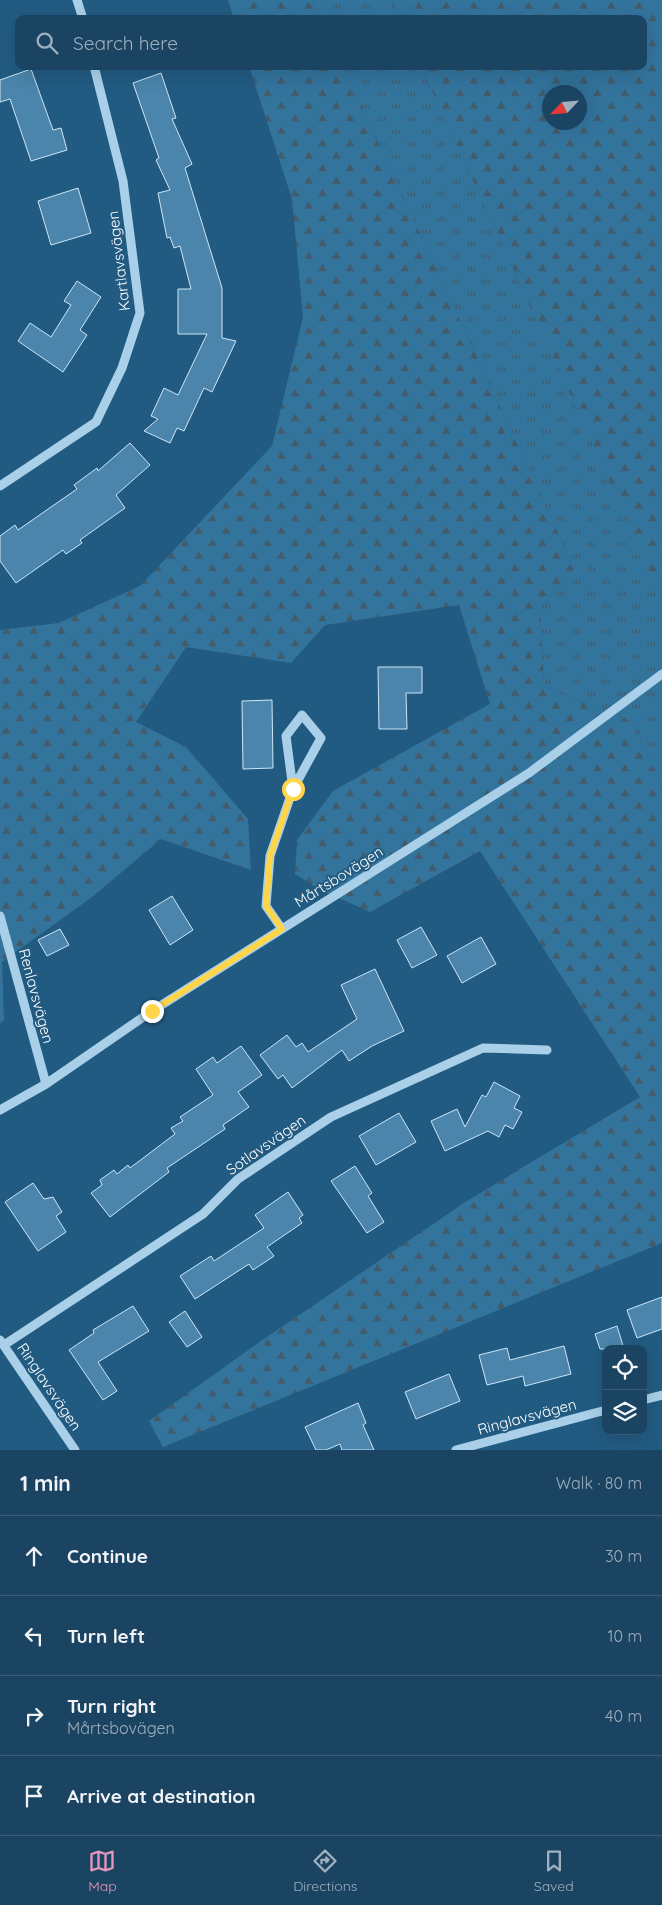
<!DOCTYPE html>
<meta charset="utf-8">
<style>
:root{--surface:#1a4462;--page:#274e6b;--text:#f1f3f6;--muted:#9fb0be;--line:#385c77;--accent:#e797bd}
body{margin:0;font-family:Quicksand,sans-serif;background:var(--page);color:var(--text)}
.controls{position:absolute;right:15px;bottom:15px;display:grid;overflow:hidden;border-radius:10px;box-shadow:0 5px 20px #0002}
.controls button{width:45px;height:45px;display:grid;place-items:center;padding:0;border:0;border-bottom:1px solid var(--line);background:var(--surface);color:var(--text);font:25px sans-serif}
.compass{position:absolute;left:542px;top:85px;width:45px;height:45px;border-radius:50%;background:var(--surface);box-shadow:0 5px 20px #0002;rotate:244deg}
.stop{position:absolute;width:15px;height:15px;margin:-11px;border:4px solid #ffd54a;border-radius:50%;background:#fff}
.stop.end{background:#ffd54a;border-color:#fff;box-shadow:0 1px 5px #0008}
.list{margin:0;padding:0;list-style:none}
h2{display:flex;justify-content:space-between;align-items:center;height:65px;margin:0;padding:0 20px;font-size:21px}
h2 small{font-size:16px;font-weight:400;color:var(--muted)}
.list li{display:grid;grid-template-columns:32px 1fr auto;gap:15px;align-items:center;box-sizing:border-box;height:80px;padding:0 20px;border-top:1px solid var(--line)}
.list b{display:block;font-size:19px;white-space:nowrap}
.list p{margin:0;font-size:16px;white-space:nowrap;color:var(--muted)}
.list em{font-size:16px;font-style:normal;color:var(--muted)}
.icon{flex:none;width:28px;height:28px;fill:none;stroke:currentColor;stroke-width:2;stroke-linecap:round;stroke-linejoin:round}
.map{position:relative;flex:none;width:662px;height:1450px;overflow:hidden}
.search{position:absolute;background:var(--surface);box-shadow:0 5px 20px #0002;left:15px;right:15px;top:15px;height:55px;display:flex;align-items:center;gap:12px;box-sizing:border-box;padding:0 18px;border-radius:10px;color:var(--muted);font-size:19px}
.sheet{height:385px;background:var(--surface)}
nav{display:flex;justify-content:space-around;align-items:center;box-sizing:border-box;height:70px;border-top:1px solid var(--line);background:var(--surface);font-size:14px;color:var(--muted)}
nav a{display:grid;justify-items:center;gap:2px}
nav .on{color:var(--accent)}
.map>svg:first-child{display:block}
.grass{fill:url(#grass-tufts)}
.forest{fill:url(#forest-firs);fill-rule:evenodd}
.building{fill:#4b85ab;stroke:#cde6f6}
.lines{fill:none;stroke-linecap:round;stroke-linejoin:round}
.minor{stroke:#a9d0e8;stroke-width:9}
.route{stroke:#ffd54a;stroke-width:6}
.labels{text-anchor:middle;stroke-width:4;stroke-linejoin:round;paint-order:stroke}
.street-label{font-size:15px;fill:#fff;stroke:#225b82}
</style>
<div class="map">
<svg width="662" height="1450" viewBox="0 0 662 1450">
<defs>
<pattern id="grass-tufts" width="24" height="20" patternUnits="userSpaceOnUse" patternTransform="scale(1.25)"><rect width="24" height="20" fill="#33749d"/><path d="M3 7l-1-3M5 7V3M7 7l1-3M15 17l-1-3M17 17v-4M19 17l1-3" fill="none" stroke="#425c6c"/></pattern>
<pattern id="forest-firs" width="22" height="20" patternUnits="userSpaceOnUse" patternTransform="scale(1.25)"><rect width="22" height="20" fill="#33749d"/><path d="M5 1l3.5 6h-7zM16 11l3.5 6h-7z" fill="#425c6c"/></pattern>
</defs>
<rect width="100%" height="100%" fill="#225b82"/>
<path class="grass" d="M312,0H391L399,19H321Z
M343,66H421L656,581L662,596V789L633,722L544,687L540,610L574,568Z"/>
<path class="forest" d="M228,0H312L321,19H234Z
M391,0H662V596L421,66H643V19H399ZM580,92V122H550V92Z
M249,66H343L574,568L540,610L544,687L633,722L662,789V1243L163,1447L149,1421L261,1341L467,1201L640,1097L480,851L370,912L319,889L295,874L297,840L333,791L490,704L459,605L325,625L291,663L186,647L136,722L186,747L248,819L251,870L161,839L92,897L2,962L4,1020L0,1023V630L59,623L140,586L272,446L303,317L292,199Z"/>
<path class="building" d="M31,69L53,130L61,128L67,150L31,161L10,99L0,102V80Z
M161,73L176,118L172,119L192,164L185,168L222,288V338L236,341L212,392L204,388L184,431L177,428L170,443L144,431L158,419L151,416L164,388L178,395L207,334H178V289H191L180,246L174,248L170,237L167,238L158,193L170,190L156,160L159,158L133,83Z
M78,188L91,233L51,245L38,201Z
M77,281L101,297L80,330L87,335L63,372L18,341L30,323L51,337L71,305L64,301Z
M130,443L150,465L116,495L125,508L80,540L82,543L66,554L63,550L16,583L0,561V536L15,525L18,530L77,489L74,485L97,468L98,471Z
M378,667H422V693H406L407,729H379Z
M272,700L273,768L243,769L242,701Z
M172,896L193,930L170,945L149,910Z
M421,927L437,955L412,968L397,940Z
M60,929L69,945L47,956L38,940Z
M481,937L496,964L462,983L447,956Z
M375,969L404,1031L372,1046L349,1061L342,1050L292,1088L283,1075L278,1079L260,1055L287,1035L296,1047L302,1043L308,1052L357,1019L341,985Z
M241,1046L262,1075L238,1092L249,1107L223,1125L225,1129L167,1168L169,1172L110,1217L91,1193L102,1185L100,1180L114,1170L117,1174L128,1165L130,1168L175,1134L171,1128L183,1121L180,1117L213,1095L196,1069L213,1057L217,1063Z
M494,1082L520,1096L514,1108L522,1112L513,1129L505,1125L499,1137L488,1131L445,1151L431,1121L457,1109L465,1127L482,1095L486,1097Z
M399,1113L416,1142L376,1165L359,1136Z
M355,1166L372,1193L368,1196L384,1222L367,1233L331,1181Z
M33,1183L44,1199L53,1197L62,1212L56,1216L66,1232L38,1251L5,1202Z
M288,1192L303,1215L299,1218L302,1223L267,1247L274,1256L253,1270L249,1264L195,1299L180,1276L211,1256L214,1261L264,1228L255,1215Z
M662,1297V1329L637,1338L627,1310Z
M133,1306L149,1331L98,1362L117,1391L103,1400L69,1350L94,1333L93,1330Z
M185,1311L202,1337L187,1347L169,1322Z
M617,1326L624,1349H600L595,1334Z
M564,1346L571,1374L525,1386L523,1376L487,1385L479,1355L507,1348L510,1360Z
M449,1374L460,1401L416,1419L405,1392Z
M358,1403L366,1423L363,1425L374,1450H342L340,1444L326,1450H316L305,1427Z"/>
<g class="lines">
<path class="minor" d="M77,0L83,19
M0,486L96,422L122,368L140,313L123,181L94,66
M0,916L46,1084
M282,929L266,906L270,856L293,789L321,738L302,715L286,736L293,789
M0,1110L46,1084L152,1011L529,773L662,674
M0,1340L75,1450
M4,1345L203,1214L238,1179L331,1117L483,1048L547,1050
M643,1400L662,1395
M456,1450L606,1410"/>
</g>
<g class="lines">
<path class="route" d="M152,1011L282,929L266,906L270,856L293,789"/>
</g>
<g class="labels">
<g class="street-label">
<text transform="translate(119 261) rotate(-97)" y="5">Kartlavsvägen</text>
<text transform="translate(339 877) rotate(-32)" y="5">Mårtsbovägen</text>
<text transform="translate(36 996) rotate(75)" y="5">Renlavsvägen</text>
<text transform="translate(266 1145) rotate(-35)" y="5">Sotlavsvägen</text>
<text transform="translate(49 1387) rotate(56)" y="5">Ringlavsvägen</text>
<text transform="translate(527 1417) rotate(-15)" y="5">Ringlavsvägen</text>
</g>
</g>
</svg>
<div class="controls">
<button><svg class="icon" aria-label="locate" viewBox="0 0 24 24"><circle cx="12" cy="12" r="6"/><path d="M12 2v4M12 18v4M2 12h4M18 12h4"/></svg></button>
<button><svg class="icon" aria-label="layers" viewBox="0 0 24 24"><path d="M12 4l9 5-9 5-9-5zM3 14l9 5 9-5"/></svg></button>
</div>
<svg class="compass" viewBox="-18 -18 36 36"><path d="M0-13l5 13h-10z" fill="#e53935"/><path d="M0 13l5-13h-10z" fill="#9fb0be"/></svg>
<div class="stop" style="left:293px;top:789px"></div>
<div class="stop end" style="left:152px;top:1011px"></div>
<div class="search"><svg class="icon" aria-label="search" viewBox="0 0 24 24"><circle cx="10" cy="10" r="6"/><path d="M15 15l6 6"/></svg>Search here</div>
</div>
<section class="sheet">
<h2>1 min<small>Walk · 80 m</small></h2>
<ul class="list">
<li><svg class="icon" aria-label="ahead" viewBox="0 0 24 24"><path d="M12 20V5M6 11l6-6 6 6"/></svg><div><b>Continue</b></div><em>30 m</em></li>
<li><svg class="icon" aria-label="left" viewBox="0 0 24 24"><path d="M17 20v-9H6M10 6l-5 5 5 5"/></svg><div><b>Turn left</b></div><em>10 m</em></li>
<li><svg class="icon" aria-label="right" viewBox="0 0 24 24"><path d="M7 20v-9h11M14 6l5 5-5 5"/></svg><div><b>Turn right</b><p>Mårtsbovägen</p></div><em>40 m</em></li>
<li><svg class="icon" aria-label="arrive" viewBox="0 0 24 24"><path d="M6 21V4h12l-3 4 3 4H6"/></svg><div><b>Arrive at destination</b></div></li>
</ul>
</section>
<nav>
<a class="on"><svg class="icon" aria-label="map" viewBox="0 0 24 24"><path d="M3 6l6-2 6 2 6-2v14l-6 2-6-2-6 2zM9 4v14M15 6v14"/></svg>Map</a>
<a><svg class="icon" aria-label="directions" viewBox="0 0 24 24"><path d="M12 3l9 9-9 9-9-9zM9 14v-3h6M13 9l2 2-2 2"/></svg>Directions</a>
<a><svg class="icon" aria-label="saved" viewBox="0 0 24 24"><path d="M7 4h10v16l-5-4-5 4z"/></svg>Saved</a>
</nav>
